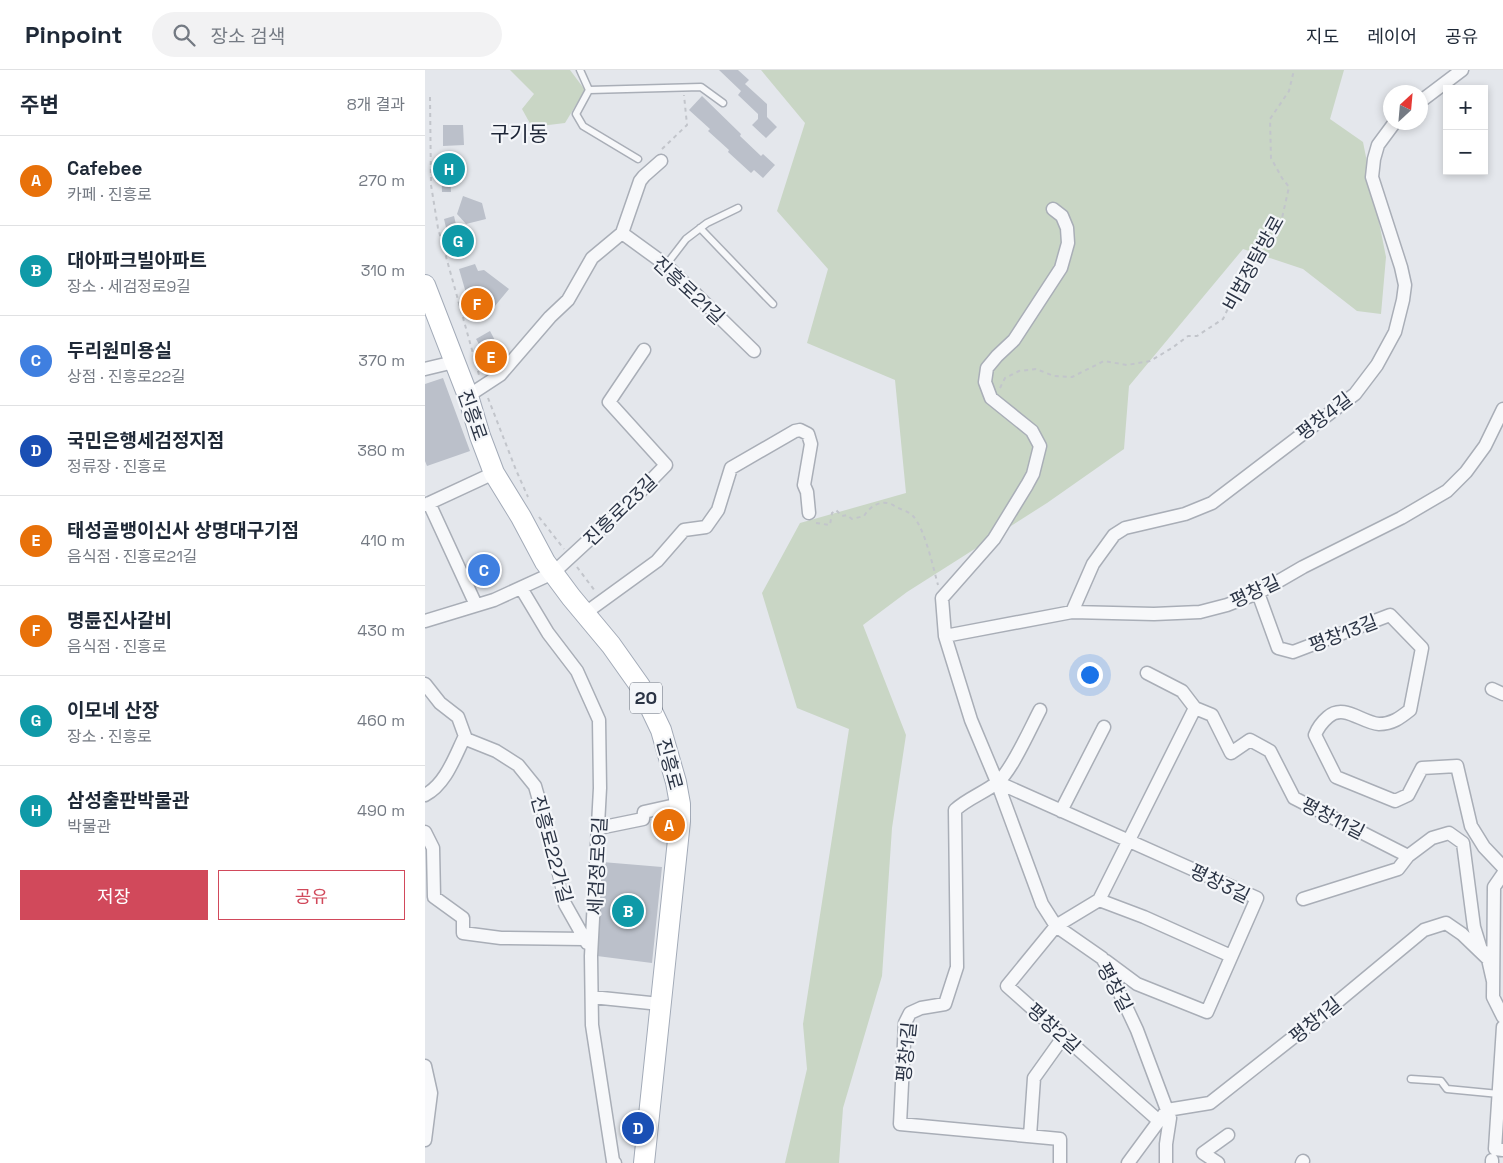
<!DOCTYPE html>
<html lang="ko">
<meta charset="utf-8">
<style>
:root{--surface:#fff;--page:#f2f2f3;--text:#1f2937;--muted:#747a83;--line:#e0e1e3;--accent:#d1495b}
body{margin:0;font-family:"Space Grotesk","Noto Sans KR",sans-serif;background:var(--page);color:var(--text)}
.controls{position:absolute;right:15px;top:15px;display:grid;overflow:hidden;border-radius:0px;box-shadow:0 2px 8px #0003}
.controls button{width:45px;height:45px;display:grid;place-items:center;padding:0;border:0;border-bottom:1px solid var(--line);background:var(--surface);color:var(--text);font:25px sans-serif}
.compass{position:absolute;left:958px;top:15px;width:45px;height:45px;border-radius:50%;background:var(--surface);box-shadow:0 2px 8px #0003;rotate:26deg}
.you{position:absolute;left:664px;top:604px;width:18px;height:18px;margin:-12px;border:4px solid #fff;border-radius:50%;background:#1a73e8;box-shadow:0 0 0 8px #1a73e833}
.badge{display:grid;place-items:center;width:32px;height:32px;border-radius:50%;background:var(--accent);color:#fff;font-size:16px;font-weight:700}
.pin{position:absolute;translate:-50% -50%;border:2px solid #fff;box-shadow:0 1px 5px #0006}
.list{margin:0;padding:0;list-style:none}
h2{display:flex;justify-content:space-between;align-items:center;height:65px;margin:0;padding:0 20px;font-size:21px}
h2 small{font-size:16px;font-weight:400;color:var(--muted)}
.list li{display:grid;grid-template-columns:32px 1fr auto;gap:15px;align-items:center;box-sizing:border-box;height:90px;padding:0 20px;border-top:1px solid var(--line)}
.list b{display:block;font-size:19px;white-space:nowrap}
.list p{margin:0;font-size:16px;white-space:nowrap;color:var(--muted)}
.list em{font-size:16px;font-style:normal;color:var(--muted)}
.actions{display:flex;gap:10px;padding:15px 20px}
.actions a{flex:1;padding:11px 0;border:1px solid var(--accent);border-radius:0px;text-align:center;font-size:18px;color:var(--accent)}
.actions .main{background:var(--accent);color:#fff}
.icon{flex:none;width:28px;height:28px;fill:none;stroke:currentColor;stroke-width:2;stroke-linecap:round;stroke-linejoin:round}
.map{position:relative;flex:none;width:1078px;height:1093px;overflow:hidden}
header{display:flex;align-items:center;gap:30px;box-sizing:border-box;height:70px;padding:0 25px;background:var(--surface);border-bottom:1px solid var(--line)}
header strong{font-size:24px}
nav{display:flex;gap:28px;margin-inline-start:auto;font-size:18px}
.search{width:350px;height:45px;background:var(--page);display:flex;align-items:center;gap:12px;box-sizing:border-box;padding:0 18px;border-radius:28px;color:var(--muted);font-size:19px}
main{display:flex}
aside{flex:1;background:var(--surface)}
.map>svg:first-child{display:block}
.green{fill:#c9d6c5}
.building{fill:#bbc0ca}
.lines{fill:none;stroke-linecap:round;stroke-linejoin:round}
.service-casing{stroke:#a9aeb7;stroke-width:9}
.pedestrian-casing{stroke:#a9aeb7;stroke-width:12}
.minor-casing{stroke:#a9aeb7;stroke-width:15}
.primary-casing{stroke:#a3abb8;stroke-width:22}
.path{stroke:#c2c5cb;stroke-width:2;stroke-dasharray:4 4;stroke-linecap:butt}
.service{stroke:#f7f8fa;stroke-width:6}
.pedestrian{stroke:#f7f8fa;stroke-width:10}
.minor{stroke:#f7f8fa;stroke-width:12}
.primary{stroke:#fff;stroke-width:20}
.labels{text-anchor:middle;stroke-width:4.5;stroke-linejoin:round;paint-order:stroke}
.shield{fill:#f4f6f9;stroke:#676e7b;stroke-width:1}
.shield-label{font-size:18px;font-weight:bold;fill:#2b3445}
.street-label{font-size:19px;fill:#2b3445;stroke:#f4f6f9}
.quarter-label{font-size:21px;fill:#1d2536;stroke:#f4f6f9}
</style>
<header>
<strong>Pinpoint</strong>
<div class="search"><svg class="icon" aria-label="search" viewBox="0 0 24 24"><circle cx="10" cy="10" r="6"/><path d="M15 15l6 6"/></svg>장소 검색</div>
<nav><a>지도</a><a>레이어</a><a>공유</a></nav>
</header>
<main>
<aside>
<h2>주변<small>8개 결과</small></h2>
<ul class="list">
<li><span class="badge" style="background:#e8710a">A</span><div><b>Cafebee</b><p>카페 · 진흥로</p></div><em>270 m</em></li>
<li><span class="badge" style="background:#0f9aa8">B</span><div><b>대아파크빌아파트</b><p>장소 · 세검정로9길</p></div><em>310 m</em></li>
<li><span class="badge" style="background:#3f7fe0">C</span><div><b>두리원미용실</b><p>상점 · 진흥로22길</p></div><em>370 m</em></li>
<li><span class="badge" style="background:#1a4fb4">D</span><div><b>국민은행세검정지점</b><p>정류장 · 진흥로</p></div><em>380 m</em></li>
<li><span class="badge" style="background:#e8710a">E</span><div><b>태성골뱅이신사 상명대구기점</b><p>음식점 · 진흥로21길</p></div><em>410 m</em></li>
<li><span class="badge" style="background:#e8710a">F</span><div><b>명륜진사갈비</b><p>음식점 · 진흥로</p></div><em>430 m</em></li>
<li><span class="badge" style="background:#0f9aa8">G</span><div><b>이모네 산장</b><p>장소 · 진흥로</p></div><em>460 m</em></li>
<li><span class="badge" style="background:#0f9aa8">H</span><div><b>삼성출판박물관</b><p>박물관</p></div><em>490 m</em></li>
</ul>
<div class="actions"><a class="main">저장</a><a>공유</a></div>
</aside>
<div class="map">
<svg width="1078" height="1093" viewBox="0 0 1078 1093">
<rect width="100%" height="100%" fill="#e4e7ec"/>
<path class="green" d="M85,0H145L160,20L140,53L107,57L97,39L109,24Z
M336,0H919L905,49L938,72L961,187L956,244L932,241L878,199L818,179L704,316L699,379L622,433L482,522L438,555L481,665L467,758L457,906L418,1038L414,1093H360L382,999L378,954L424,659L372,638L337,523L375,453L481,423L470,310L382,273L403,199L352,141L380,53Z"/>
<path class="building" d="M294,0H313L324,10L320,14L342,34V47L352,57L341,68L327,55L333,49V44L313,25L316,21Z
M277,26L316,64L315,66L336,86L338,84L350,95L338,108L329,100L326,103L303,82L304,80L283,61L285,59L264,40Z
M18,55H38L39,75L18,76Z
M20,86H37V100H25L26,122H17L16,91H20Z
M38,126L57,133L61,149L41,154L32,144Z
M29,146L33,163L39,164L43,179L27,183L19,149Z
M50,194L53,201L59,200L84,219L60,248L54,250L48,247L34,199Z
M65,261L80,289L68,299L51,269Z
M18,308L45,381L2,396L0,391V314Z
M177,792L237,797L227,893L172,886Z"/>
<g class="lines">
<defs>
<path id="service" d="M155,0L164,20
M164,20L276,17L298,33
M164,20L151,44L158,56L213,89
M275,158L348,234
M241,195L261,169L282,153L313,138
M986,1009L1016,1011L1022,1019L1074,1024"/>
<path id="pedestrian" d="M116,737L140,834"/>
<path id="minor" d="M996,31L1037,0
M628,139L637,146L642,158L643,173L636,198L589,270L572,286L562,298L560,312L566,328L607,361L615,376L608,404L602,415L569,469L517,528L520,566L546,650L572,712L617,834L631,856L677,888L683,898L712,960L745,1048L741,1074V1093
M197,163L215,111L219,106L236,91
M0,299L29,292
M43,326L75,305L125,247L143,230L167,188L197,163L241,195L329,281
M4,433L51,535
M0,435L69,403
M96,518L123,563L152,601L174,650L175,718L166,886L167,955L188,1091L190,1093
M833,523L853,578L868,582L965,545L997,578L985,640C975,648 967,654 954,654C937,653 919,633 903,647C896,653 893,657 890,665L911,707L970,731L983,725L997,698L1032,696L1046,756L1059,777L1078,797
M647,542L668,494L689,465L700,458L760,444L787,433L930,324L952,295L970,262L978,230L980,215L976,197L947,107L949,89L953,75L970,52
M159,544L232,491L259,460L281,457L293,440L306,398L370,361L375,360L383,364L386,374L379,415L382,422L384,443
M0,551L69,530L128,503L205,432L241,395L184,332L219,280
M520,566L647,542L729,544L775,542L802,535L833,523L878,497L976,448L1022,421L1041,402L1060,376L1078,339
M722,603L757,621L770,638L787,645L806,683L825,670L845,681L869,728L983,786L1007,768L1024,763L1038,773L1049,857L1057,883L1068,882
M0,614L15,633L33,647L41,669L71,681L93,695L110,716L116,737
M1067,619L1078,624
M615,640C605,659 587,700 573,712C559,723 543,728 530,740L532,897L520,934L496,938L485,943L480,953L475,1054L635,1069V1093
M572,712L832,828L782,942L712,914L681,891
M0,725C21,714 30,686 40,666
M636,741L679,657
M174,758L218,749L219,742L255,734
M0,762L8,778L9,827L38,848V863L76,868L159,869
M1078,804L1069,817L1068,927L1078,947
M878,829L973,799L983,786
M674,830L719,847L806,886
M140,834L162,873
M167,927L235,934
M1078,957L1070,1079L1078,1080
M0,996L6,1023L0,1070
M734,1051L582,916L631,856L674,830L770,638
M605,1066L609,1008L639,966
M703,1093L742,1040L785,1033L899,943L999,860L1021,853L1037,864L1063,889L1068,911
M793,1093L778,1083L803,1065
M877,1093L878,1091
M1067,1093V1090"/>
<path id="primary" d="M0,215L43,326L55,366L69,403L96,447L120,492L146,527L186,575L215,616L236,660L251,712L255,734V751L219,1093"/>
</defs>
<use href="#service" class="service-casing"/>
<use href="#pedestrian" class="pedestrian-casing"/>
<use href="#minor" class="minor-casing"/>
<use href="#primary" class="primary-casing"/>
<path class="path" d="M5,27L6,115L13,158L54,305
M237,79L262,55L259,25
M575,318L580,308L594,301L611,299L629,306L647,307L679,291L702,295L725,291L747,278L763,266H772L798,249L819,205L836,175L857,148L864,117L857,108L846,88L845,49L864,21L869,0
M63,328L91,400L103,427
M114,447L139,479
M391,453L405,455L407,443L411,440L417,446L422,445L427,449L439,446C445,436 456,429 468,435C473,439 484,441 488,446C500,459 508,497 513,515
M152,497L170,521"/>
<use href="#service" class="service"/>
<use href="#pedestrian" class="pedestrian"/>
<use href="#minor" class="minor"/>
<use href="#primary" class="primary"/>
</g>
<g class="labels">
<rect class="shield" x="205" y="612.5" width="32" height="31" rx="4"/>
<g class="shield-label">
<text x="221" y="634">20</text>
</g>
<g class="street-label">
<text transform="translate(828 193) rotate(-61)" y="7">비법정탐방로</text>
<text transform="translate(264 220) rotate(43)" y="7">진흥로21길</text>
<text transform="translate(48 345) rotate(71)" y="7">진흥로</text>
<text transform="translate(899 346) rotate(-38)" y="7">평창4길</text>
<text transform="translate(195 440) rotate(-44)" y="7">진흥로23길</text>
<text transform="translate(830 521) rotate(-25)" y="7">평창길</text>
<text transform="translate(918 563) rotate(-21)" y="7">평창13길</text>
<text transform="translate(245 694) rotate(75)" y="7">진흥로</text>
<text transform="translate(908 748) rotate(27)" y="7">평창11길</text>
<text transform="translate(127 779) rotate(75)" y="7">진흥로22가길</text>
<text transform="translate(172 796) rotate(-87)" y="7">세검정로9길</text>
<text transform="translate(795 813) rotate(26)" y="7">평창3길</text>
<text transform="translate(690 917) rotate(62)" y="7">평창길</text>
<text transform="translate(890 950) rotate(-39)" y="7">평창1길</text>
<text transform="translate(629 958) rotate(42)" y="7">평창2길</text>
<text transform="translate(481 982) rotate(-84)" y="7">평창1길</text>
</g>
<g class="quarter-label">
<text x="94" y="71">구기동</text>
</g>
</g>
</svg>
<div class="controls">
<button>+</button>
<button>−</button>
</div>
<svg class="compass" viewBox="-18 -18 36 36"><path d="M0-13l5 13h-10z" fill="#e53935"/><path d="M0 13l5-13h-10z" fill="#747a83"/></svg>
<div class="you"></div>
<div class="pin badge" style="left:244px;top:755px;background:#e8710a">A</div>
<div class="pin badge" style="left:203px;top:841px;background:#0f9aa8">B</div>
<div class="pin badge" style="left:59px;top:500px;background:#3f7fe0">C</div>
<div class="pin badge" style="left:213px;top:1058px;background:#1a4fb4">D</div>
<div class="pin badge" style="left:66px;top:287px;background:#e8710a">E</div>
<div class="pin badge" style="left:52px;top:234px;background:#e8710a">F</div>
<div class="pin badge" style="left:33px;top:171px;background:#0f9aa8">G</div>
<div class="pin badge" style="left:24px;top:99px;background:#0f9aa8">H</div>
</div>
</main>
